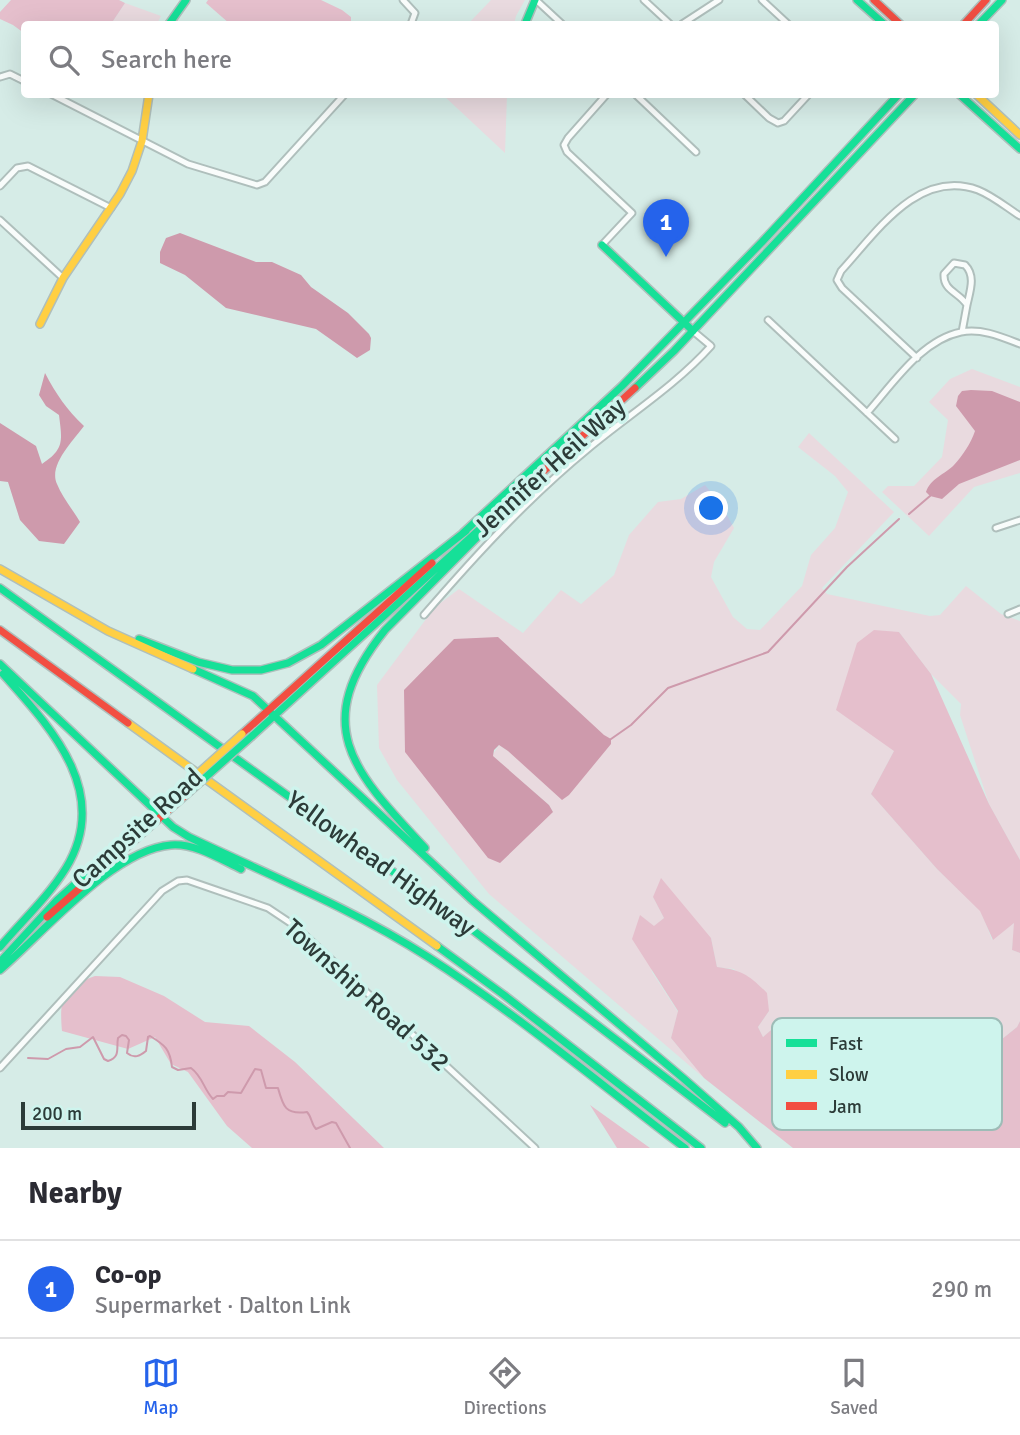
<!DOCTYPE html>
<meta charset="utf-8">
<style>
:root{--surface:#fff;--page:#f2f2f3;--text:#2b2b33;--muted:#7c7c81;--line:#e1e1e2;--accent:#2563eb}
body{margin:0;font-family:Signika,sans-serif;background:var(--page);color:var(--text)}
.scale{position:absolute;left:21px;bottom:18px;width:175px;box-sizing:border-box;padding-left:7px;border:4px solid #2c3b38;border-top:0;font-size:19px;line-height:24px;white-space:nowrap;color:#2c3b38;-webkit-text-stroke:5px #cef4ed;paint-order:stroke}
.you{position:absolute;left:712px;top:509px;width:24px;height:24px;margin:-18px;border:5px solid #fff;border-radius:50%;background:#1a73e8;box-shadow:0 0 0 10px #1a73e833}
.badge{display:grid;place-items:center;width:46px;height:46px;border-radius:50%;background:var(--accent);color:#fff;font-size:23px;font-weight:700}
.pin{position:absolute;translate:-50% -58px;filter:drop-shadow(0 2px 4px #0008)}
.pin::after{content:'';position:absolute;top:37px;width:24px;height:21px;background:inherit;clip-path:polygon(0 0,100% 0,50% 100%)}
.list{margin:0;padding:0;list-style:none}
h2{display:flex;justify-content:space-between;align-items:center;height:91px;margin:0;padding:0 28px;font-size:30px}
h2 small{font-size:23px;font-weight:400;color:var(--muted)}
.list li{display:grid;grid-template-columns:46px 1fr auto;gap:21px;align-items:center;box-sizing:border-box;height:98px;padding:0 28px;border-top:2px solid var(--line)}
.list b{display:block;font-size:26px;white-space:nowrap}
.list p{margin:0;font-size:23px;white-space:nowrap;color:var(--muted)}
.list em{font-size:23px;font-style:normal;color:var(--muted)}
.icon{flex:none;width:38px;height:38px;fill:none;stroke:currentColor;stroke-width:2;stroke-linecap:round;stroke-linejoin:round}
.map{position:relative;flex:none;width:1020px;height:1148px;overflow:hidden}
.search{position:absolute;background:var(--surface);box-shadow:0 7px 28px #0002;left:21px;right:21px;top:21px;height:77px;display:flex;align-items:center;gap:18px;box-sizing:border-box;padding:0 24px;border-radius:7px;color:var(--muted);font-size:26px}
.sheet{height:189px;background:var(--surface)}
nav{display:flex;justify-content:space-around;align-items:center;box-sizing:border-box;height:98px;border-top:2px solid var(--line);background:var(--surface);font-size:19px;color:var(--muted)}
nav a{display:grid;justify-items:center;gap:4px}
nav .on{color:var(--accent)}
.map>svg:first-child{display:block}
.green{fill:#e9dadf;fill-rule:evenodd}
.forest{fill:#e5bfcc}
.water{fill:#ce9aac}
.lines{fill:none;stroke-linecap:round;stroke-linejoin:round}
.stream{stroke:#ce9aac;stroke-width:2}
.street-casing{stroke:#afbfbc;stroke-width:9}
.fast-casing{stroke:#afbfbc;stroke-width:10}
.slow-casing{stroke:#afbfbc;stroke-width:10}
.jam-casing{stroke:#afbfbc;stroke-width:10}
.street{stroke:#f9fcfb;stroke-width:5}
.fast{stroke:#16e098;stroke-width:7}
.slow{stroke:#ffcf43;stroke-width:7}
.jam{stroke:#f24e42;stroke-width:7}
.fast-bridge-casing{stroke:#afbfbc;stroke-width:10;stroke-linecap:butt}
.slow-bridge-casing{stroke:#afbfbc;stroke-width:10;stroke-linecap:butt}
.fast-bridge{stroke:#16e098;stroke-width:7}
.slow-bridge{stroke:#ffcf43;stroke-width:7}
.labels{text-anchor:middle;stroke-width:7;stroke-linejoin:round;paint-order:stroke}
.street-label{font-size:26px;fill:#2c3b38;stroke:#cef4ed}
.key{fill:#cef4ed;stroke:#9dbcb7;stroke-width:2}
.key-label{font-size:19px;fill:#2c3b38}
</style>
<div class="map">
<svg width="1020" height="1148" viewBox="0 0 1020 1148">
<rect width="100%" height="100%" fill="#d6ece7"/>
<path class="green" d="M491,0H525L516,16L514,24H468Z
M125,3L161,16L157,24H111Z
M443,95H507L505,153Z
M972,369L1020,387V473L974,487L929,536L882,492L888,486H914L942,457L948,420L929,402L950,379Z
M809,433L894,512L822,588L827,594L930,616L940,615L966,586L1001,614L1020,621V860L989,804L960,715L961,704L931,674L899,632L894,751L871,794L937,869L981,911L992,940L1015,922L1012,950L1020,953V1021L1017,1027L955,1076L896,1066L862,1096L816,1039L786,1017L763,1037L758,1027L769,1011L734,969L717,967L711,938L653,897L664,918L654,927L641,916L652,972L678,1012L671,1038L704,1078L489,894L397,780L379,748L377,685L435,607L459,589L523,633L561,590L581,604L614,575L629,535L658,502L681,499L705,485L721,504L734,528L714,562L711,577L733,617L747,629L760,630L802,586L811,555L835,528L848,492L835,476L798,447ZM404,690L604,736L611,739L508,751L499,745L492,756L549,805L553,812Z"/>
<path class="forest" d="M11,0H119L125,3L111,24H24V33L13,25L0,19V12Z
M208,0H321L342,10L351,17V24H230L206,3Z
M874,630L899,632L931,674L989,804L1020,860V953L1012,950L1014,923L993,940L980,911L937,869L871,794L894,751L836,710L857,643Z
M661,878L711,938L717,967C742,970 749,975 767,993L769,1011L758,1027L763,1037L786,1017L856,1072L862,1096L896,1066L937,1055L956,1076L1017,1027L1020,1021V1148H793L704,1078L671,1038L678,1011L632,939L640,915L654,926L664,918L653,897Z
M95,976L120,977L164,996L205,1022L249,1026L295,1062L384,1148H252L227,1126L188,1072L171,1064L155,1037L128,1049L62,1031C59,998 63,987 95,976Z
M590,1105L650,1148H617Z"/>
<path class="water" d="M180,233L256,262H272L301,275L311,287L348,313L369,334L371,338L370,350L357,358L316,329L226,308L185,275L160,263V252L166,238Z
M45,373C56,394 67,410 84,426C74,440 48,465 57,484C62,497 73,510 80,522L64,544L39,541L20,520L8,482L0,481V423L36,446L42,464C65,449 62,440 59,415L46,406L39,395Z
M971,390L992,391L1020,402V460L959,484L942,499L930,496L926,492C930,479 945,474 954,465C963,455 971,443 975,431L956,406L958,396L962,391Z
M498,637L604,735L611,739V744L569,795L562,800L508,751L499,745L494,750L493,756L549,805L553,812L500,863L488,858L405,752L404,690L454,639Z"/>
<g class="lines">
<path class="stream" d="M909,514L930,496
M611,739L631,725L668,688L768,652L847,567L899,519
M28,1058L48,1059L66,1049L80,1047L93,1037L104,1059L108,1061C121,1057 116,1048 118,1038L122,1035L126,1036L129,1040L127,1053C134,1059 140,1056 146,1051L148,1037L150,1036C165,1045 170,1049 172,1067L178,1070L191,1068C203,1077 203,1088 213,1099L217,1096H224L228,1092L241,1093L255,1069L261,1070L266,1088H278C283,1106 285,1115 307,1112C312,1117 311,1124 316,1129L332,1122L336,1123L350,1148"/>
<defs>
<path id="street" d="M403,0L415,13L411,24
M536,0L562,24
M644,0L670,24
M762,0L788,24
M682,24L719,0
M0,77L10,74L24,81
M51,94L188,164L257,185L265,182L345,94
M635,94L696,152
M744,94L769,118L778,123L784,121L809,94
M0,186L17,168L28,166L111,208
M0,220L63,278
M602,245L632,213L567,152L564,145L568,138L607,94
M954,263L965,265C976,276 970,291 967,305C959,292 943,291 944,274Z
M768,320L895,439
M962,332L967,305
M917,358L842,288L837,280L841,271C876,233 918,168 978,190C993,196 1006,207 1020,216
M867,413C892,385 921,340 961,332C982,328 1002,337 1020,344
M996,528L1020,520
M1008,614L1020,609
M424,615C475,556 528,498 589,448C630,414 675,386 711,346L693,331
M0,1068L162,891L178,881L187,880L268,908L295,926L535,1148"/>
<path id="fast" d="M857,0L884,24
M169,24L186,0
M525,24L535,0
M979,24L1002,0
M959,94L1020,149
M602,245L693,331
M635,388L674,351L915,94
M463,533L622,386L762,242L899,94
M0,588L457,918L725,1123
M139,639L198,662L232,670H261L288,663L321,645L466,531
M0,664L173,827L189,837C269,875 353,909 428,957C517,1014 600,1084 685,1148
M193,669L253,696L473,901L683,1078L739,1127L757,1148
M252,736L494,516
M425,848C354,772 308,726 385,630L515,499
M437,946L504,995L701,1148
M0,947C22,921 48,897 66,868C112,792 51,728 3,674
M0,962L57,900L182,788
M0,970C42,934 114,849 171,845C195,843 220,859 241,869"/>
<path id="slow" d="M976,94L1020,135
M40,324L63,278L120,194L132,171L142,141L149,94
M0,569L108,631L193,669
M128,723L437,946"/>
<path id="jam" d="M874,0L900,24
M964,24L986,0
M511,501L635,388
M0,630L128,723
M242,734L432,563
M47,917L189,792"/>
</defs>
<use href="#street" class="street-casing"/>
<use href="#fast" class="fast-casing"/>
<use href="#slow" class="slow-casing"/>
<use href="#jam" class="jam-casing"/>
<use href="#street" class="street"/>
<use href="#fast" class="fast"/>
<use href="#slow" class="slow"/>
<use href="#jam" class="jam"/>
<defs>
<path id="fast-bridge" d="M189,792L252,736"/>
<path id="slow-bridge" d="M182,788L242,734"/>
</defs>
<use href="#fast-bridge" class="fast-bridge-casing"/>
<use href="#slow-bridge" class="slow-bridge-casing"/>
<use href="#fast-bridge" class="fast-bridge"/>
<use href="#slow-bridge" class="slow-bridge"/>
</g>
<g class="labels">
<g class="street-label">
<text transform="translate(549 467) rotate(-42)" y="9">Jennifer Heil Way</text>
<text transform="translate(137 828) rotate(-42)" y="9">Campsite Road</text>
<text transform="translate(381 863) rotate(36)" y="9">Yellowhead Highway</text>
<text transform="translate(367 995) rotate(42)" y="9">Township Road 532</text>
</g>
</g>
<rect x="772" y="1018" width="230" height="112" rx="10" class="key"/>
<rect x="786" y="1039" width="31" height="8" fill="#16e098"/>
<rect x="786" y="1070" width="31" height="9" fill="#ffcf43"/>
<rect x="786" y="1102" width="31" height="8" fill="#f24e42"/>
<g class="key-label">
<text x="829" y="1050">Fast</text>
<text x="829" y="1081">Slow</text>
<text x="829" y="1113">Jam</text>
</g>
</svg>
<div class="scale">200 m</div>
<div class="you"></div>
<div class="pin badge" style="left:666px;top:257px">1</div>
<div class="search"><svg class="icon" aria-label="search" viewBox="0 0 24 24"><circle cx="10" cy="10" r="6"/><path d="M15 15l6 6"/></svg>Search here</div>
</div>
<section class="sheet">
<h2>Nearby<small></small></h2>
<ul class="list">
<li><span class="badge">1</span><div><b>Co-op</b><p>Supermarket · Dalton Link</p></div><em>290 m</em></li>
</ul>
</section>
<nav>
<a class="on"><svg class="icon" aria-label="map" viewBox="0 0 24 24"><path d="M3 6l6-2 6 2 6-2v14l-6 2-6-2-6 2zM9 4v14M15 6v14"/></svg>Map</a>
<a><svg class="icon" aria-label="directions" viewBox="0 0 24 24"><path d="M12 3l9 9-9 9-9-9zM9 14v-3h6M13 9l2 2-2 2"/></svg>Directions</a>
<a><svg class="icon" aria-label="saved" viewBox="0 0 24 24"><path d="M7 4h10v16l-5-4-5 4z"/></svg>Saved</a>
</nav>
